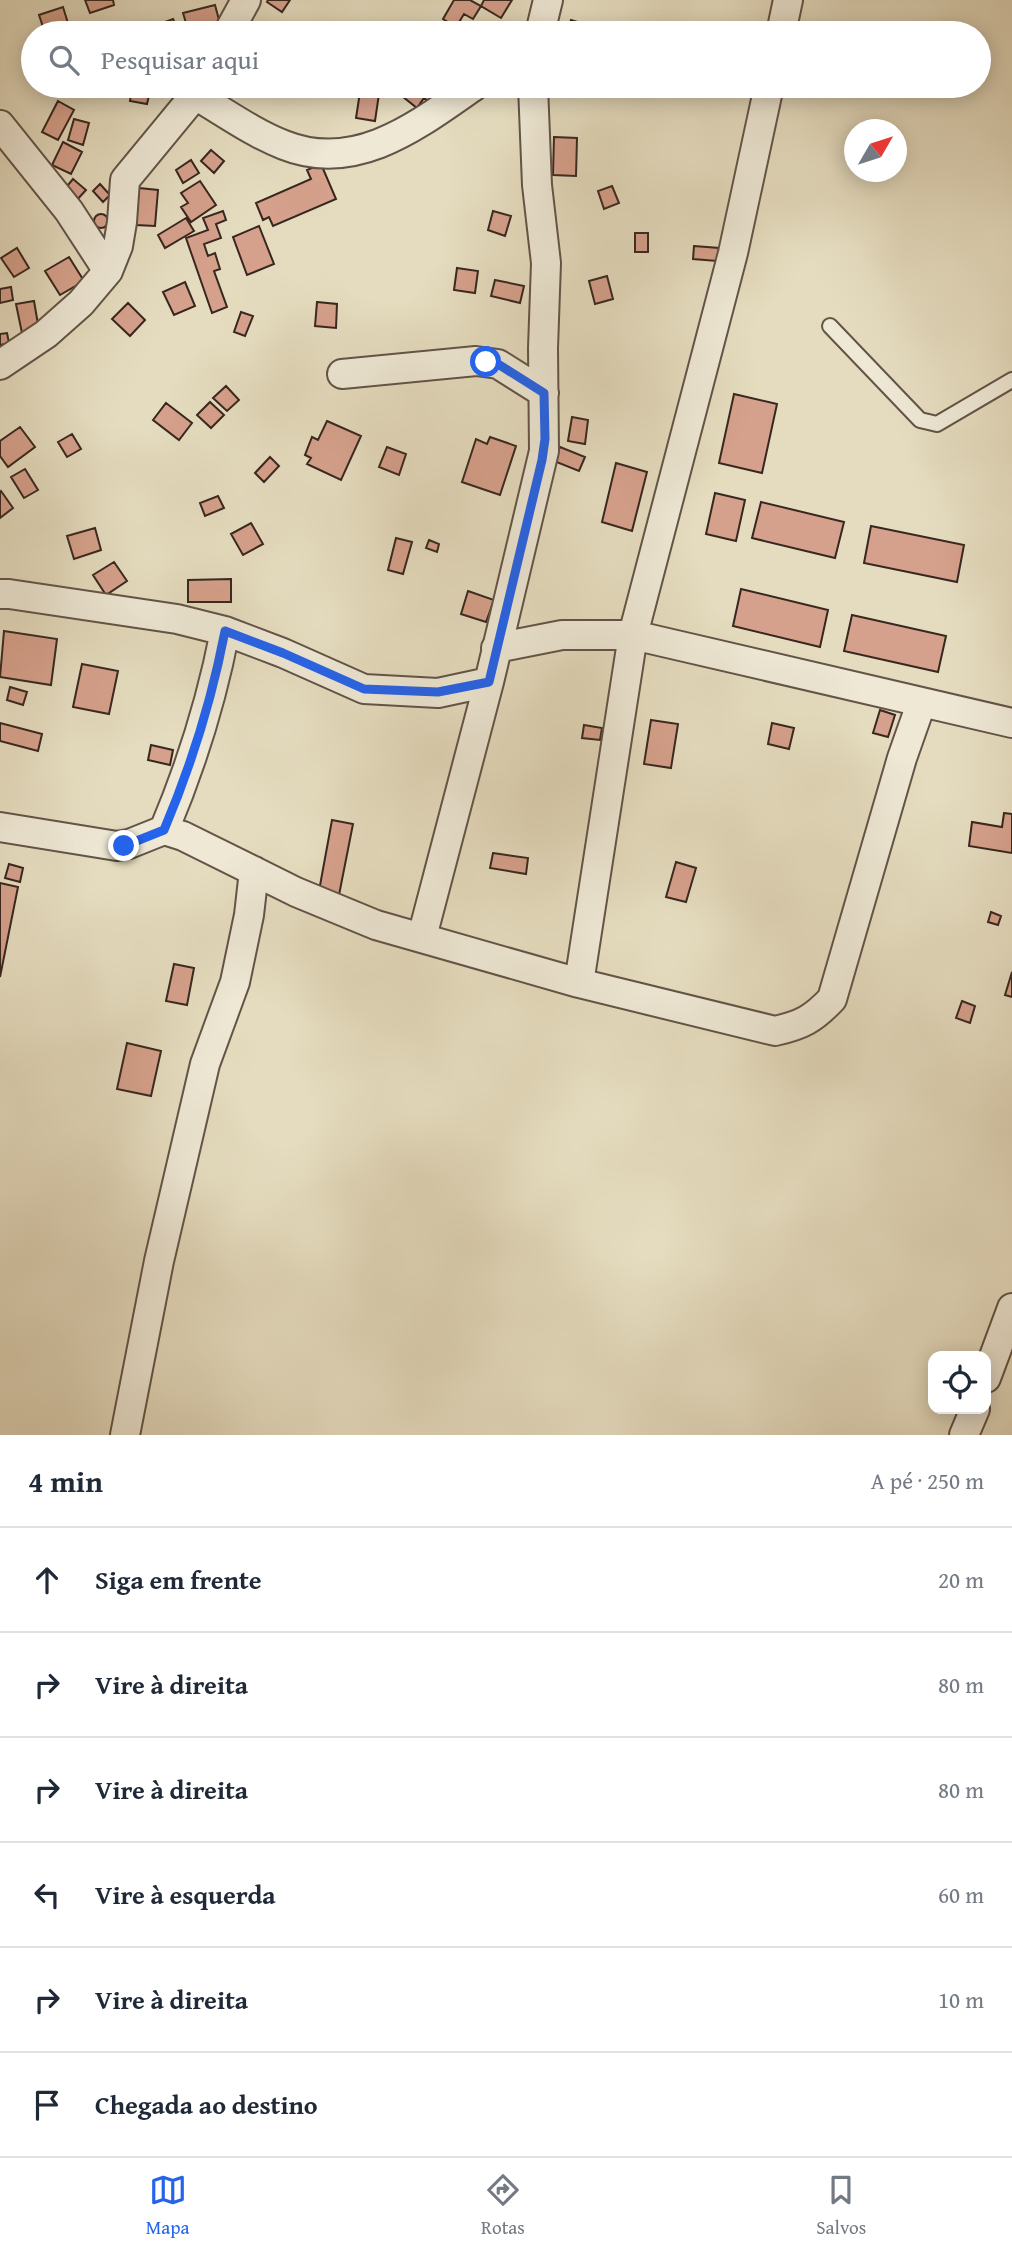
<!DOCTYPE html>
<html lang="pt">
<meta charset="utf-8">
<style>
:root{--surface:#fff;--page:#f2f2f3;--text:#1f2937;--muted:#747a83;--line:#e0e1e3;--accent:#2563eb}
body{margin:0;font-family:"Gentium Book Plus",serif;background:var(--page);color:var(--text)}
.controls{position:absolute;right:21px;bottom:21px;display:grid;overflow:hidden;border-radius:14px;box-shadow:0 4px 18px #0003}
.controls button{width:63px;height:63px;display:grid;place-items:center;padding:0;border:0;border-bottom:2px solid var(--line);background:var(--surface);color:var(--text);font:35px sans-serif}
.compass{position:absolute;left:844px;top:119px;width:63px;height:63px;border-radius:50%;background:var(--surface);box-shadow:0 4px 18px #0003;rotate:51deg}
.stop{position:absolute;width:21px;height:21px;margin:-16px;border:5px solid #2563eb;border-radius:50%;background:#fff}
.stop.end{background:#2563eb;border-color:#fff;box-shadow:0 2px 7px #0008}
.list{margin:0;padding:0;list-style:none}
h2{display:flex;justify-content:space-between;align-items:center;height:91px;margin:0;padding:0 28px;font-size:30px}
h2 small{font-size:23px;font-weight:400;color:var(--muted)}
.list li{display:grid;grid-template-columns:46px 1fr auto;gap:21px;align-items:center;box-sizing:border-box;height:105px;padding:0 28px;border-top:2px solid var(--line)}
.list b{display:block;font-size:26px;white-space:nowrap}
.list em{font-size:23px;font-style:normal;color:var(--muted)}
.icon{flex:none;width:38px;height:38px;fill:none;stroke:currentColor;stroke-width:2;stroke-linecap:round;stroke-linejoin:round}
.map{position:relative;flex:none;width:1012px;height:1435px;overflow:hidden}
.search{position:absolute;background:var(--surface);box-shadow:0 4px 18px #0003;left:21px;right:21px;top:21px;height:77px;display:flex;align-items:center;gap:18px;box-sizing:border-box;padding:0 24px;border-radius:38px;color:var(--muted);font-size:26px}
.sheet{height:721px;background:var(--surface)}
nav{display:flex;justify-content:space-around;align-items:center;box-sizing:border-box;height:98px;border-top:2px solid var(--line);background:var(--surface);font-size:19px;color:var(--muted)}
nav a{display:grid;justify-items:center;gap:4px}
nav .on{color:var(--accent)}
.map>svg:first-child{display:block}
.building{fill:#d6a18c;stroke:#38271f;stroke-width:2}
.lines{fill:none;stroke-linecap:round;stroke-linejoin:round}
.lane-casing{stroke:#635447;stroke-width:18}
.street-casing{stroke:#635447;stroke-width:32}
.lane{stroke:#eee8d5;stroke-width:14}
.street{stroke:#eee8d5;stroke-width:28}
.route{stroke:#2563eb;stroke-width:9}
</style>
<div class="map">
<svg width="1012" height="1435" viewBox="0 0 1012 1435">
<rect width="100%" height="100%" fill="#e5dcbf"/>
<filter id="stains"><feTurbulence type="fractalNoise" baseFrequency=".00286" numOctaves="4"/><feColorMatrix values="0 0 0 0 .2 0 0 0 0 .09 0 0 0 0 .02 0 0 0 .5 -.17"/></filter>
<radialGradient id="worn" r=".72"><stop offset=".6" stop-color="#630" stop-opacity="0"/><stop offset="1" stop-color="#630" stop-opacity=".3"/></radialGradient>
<path class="building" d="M85,0H113L114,5L90,13Z
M268,0H290L282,12L267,2Z
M454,0H470L481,6L473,19L464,14L456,27L443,19Z
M484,0H512L501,18L481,6Z
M215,5L222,31L189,33L183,13Z
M63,7L71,33H45L39,15Z
M173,19L179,33H153L151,27Z
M571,20L590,26L588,33H567Z
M396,86H436L432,92L436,96L430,103L424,98L417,108L393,89Z
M132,87L150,91L147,104L130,101Z
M360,92L379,94L375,121L356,118Z
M58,101L74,110L58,140L42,132Z
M74,119L89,123L83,145L68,140Z
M554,137L577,138L576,176L553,175Z
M63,142L82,152L71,174L52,165Z
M211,150L224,161L214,173L201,161Z
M191,160L199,173L183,183L176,170Z
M321,164L336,199L273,226L269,217L263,220L256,203L311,179L307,170Z
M73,179L86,190L75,202L63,191Z
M200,181L216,205L191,222L181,207L188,203L181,193Z
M100,184L110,195L103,202L93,191Z
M612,186L619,203L604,209L598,191Z
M139,188L158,190L155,226L136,225Z
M223,211L226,220L216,224L221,238L204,244L208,256L215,253L220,269L214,271L227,307L212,313L186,238L208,230L203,218Z
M493,211L511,216L505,236L488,230Z
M94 221a7 7 0 1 1 14 0a7 7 0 1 1-14 0Z
M186,218L194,231L165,248L158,235Z
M259,226L274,264L247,275L233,237Z
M635,233H648V252H635Z
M694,246L719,248L717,261L693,259Z
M17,248L29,268L14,277L1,258Z
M69,257L84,281L60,295L45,271Z
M457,268L478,271L475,293L454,290Z
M607,276L613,299L595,304L589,281Z
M495,280L524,286L520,303L491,296Z
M185,282L195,306L174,315L163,292Z
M11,287L13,300L0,303V289Z
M34,301L39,330L22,333L16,304Z
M317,302L337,304L336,328L315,326Z
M128,303L145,320L130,336L112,319Z
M241,312L253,316L245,336L234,332Z
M7,333L9,343L0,345V334Z
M226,386L239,400L227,411L213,398Z
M734,394L777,404L762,473L719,463Z
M210,402L224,415L211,428L197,415Z
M166,403L192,423L179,440L153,420Z
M572,417L588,420L585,444L568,441Z
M327,421L361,436L341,480L307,464L311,458L305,455L312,437L318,440Z
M20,427L35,447L8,467L0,456V441Z
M72,434L81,449L67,457L58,442Z
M490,437L516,446L500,495L462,482L476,439L487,444Z
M387,447L406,454L399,475L379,467Z
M560,447L585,457L579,471L554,461Z
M270,457L279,466L264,482L255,473Z
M616,463L647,472L632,531L602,522Z
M25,469L38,490L24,498L11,477Z
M1,491L13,508L0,518V492Z
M715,493L745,500L736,541L706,534Z
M218,496L224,508L205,516L200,503Z
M761,502L844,522L835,558L752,538Z
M251,523L263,544L243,555L231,534Z
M871,526L964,545L957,582L864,563Z
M95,528L101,550L74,559L67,536Z
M396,538L412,542L403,574L388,570Z
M429,540L439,544L437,552L426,548Z
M114,562L127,581L106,595L93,575Z
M231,579V602H188V580Z
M741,589L828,610L820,647L733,626Z
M468,591L494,600L486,622L461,614Z
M852,615L946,636L938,672L844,651Z
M4,631L57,639L51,685L0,677Z
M82,664L118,671L109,714L73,707Z
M10,687L27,692L23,705L7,700Z
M880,710L895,715L888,737L873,733Z
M651,720L678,724L671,768L644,764Z
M0,723L42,734L38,751L0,741Z
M772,723L794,728L789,749L768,744Z
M584,725L602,728L600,740L582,738Z
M151,745L173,750L170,765L148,760Z
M1004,813L1012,814V853L969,846L972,822L1002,827Z
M332,820L353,824L339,895L319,891Z
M493,853L528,858L526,874L490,868Z
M676,862L696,868L686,902L666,897Z
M9,864L23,868L20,882L5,878Z
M0,883L18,887L0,977Z
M991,912L1001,916L998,925L988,922Z
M174,964L194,968L187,1005L166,1001Z
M1012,972V997L1005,995Z
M962,1001L975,1006L970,1023L956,1018Z
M127,1043L161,1051L151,1096L117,1089Z"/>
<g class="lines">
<defs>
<path id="lane" d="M830,326L920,420L937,424L1012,380"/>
<path id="street" d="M228,33L246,0
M540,33L548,0
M781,33L788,0
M195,95C224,112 253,133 284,145C356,174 418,125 474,86
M0,125L69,211L108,271
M0,365L46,334L81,303L108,271L118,246L122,222L125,180L195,95L200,86
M342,374L476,361L498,364L544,393
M0,594H9L177,619L225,631L283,653L364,689L438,693L489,682
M496,648L562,635H633L1012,723
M0,827L117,846L129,844L164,830L183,836L296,892L376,925L579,983L775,1031C802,1025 813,1019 832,999L902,758L921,704
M164,830C191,766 212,699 225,631
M422,937L489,682L544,451L543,348L546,263L537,185L533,86
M579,983L633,635L733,253L769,86
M986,1378L1012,1308
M125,1435L159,1261L205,1064L235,982L249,915L254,871
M964,1435L975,1409"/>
</defs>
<use href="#lane" class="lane-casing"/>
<use href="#street" class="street-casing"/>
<use href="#lane" class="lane"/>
<use href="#street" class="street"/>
</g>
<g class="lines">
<path class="route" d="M124,846L164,830C191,766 212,699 225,631L283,653L364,689L438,692L489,682L542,460L545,439L544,393L498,364L486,362"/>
</g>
<rect width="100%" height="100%" filter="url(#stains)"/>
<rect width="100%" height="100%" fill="url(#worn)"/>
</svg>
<div class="controls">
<button><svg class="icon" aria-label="locate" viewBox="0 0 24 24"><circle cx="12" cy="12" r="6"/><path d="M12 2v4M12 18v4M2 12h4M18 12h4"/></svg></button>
</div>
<svg class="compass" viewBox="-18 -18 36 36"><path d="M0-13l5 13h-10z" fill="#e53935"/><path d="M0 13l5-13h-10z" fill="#747a83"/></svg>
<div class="stop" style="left:486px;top:362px"></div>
<div class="stop end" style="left:124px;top:846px"></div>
<div class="search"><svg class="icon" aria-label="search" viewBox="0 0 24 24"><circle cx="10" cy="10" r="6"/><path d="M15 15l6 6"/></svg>Pesquisar aqui</div>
</div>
<section class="sheet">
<h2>4 min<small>A pé · 250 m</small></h2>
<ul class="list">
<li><svg class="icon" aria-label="ahead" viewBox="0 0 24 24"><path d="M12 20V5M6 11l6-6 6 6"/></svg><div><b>Siga em frente</b></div><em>20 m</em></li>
<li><svg class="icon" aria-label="right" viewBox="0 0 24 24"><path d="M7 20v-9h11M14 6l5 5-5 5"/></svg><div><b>Vire à direita</b></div><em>80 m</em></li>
<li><svg class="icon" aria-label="right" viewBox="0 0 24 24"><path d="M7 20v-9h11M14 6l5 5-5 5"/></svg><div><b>Vire à direita</b></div><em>80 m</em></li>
<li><svg class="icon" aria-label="left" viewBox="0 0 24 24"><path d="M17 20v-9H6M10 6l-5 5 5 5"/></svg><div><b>Vire à esquerda</b></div><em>60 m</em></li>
<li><svg class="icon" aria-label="right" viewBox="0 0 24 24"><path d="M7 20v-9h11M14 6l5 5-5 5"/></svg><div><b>Vire à direita</b></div><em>10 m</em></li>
<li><svg class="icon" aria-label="arrive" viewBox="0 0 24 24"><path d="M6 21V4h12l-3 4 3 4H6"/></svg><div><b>Chegada ao destino</b></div></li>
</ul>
</section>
<nav>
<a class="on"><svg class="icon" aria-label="map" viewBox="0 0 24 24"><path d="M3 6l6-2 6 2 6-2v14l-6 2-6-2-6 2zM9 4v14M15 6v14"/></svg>Mapa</a>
<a><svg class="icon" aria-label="directions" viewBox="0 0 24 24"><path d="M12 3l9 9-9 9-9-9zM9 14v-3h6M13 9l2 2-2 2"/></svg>Rotas</a>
<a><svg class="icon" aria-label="saved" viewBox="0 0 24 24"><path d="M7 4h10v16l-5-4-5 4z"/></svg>Salvos</a>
</nav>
